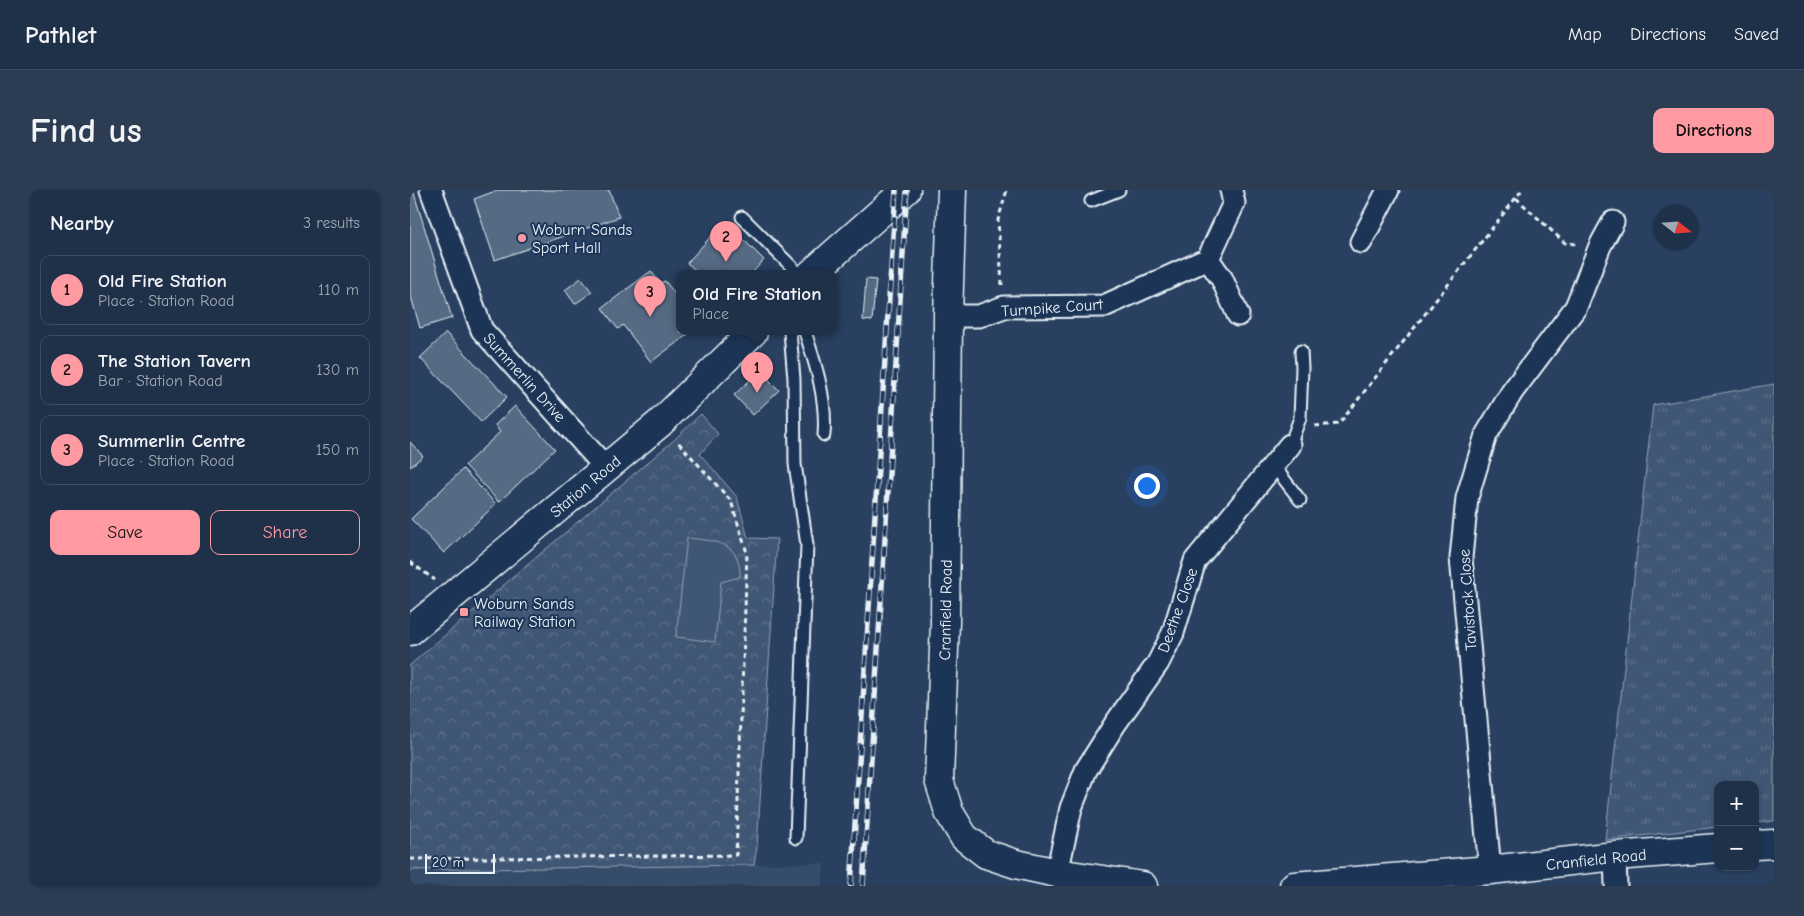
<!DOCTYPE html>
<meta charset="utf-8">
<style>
:root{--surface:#1f3049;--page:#2c3c53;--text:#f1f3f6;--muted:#a1a9b4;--line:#3c4b61;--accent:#ff9aa2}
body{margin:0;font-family:"Comic Neue",sans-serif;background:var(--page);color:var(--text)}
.controls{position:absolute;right:15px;bottom:15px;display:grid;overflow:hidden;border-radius:10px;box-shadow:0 1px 4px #0004}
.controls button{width:45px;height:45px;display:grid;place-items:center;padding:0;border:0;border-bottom:1px solid var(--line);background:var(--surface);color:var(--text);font:25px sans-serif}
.compass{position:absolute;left:1244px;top:15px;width:45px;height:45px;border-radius:50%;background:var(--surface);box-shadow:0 1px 4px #0004;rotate:107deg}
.scale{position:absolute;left:15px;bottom:12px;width:70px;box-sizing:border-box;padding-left:5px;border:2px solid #e8f1f8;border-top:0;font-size:14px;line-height:18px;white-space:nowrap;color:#e8f1f8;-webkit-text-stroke:4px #1d3557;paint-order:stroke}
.you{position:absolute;left:736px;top:295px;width:18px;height:18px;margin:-12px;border:4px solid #fff;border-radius:50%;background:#1a73e8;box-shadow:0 0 0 8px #1a73e833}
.badge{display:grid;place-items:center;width:32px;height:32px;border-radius:50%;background:var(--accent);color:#111;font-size:16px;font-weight:700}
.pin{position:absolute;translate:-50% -41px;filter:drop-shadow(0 1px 2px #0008)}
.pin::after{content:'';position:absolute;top:26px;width:18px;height:15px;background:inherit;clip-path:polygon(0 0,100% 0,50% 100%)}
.popup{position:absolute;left:266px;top:80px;width:162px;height:65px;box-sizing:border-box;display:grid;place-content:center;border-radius:10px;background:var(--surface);filter:drop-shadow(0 1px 4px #0005);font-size:16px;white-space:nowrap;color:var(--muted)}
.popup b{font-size:19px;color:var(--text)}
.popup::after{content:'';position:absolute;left:50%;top:100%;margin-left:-10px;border:10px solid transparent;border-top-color:var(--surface)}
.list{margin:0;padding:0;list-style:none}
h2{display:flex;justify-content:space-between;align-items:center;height:65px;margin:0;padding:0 20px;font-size:21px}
h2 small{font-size:16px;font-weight:400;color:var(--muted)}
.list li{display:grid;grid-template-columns:32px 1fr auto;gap:15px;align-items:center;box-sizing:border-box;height:70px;margin:0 10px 10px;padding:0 10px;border:1px solid var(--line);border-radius:10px}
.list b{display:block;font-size:19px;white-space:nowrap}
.list p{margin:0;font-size:16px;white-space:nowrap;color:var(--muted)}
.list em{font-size:16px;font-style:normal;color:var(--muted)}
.actions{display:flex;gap:10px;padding:15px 20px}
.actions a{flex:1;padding:11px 0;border:1px solid var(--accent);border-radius:10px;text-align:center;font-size:18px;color:var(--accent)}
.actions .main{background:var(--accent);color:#111}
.map{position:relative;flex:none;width:1364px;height:696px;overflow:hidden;border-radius:10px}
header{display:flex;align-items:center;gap:30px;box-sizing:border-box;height:70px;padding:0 25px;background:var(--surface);border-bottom:1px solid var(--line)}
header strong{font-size:24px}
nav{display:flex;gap:28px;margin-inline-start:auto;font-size:18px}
.intro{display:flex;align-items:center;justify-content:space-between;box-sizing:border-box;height:120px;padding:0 30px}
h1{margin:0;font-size:35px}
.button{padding:12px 22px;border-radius:10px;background:var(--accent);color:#111;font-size:18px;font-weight:700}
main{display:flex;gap:30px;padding:0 30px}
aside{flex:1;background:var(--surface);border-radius:10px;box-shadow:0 1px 4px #0004}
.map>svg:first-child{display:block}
.built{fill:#364d6b}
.grass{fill:url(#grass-tufts);stroke:#94a4b6}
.park{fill:url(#park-crowns);stroke:#94a4b6}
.pitch{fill:#415774;stroke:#94a4b6}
.building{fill:#556a83;stroke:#e8f1f8}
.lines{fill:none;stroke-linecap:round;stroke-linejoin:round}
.service-casing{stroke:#e8f1f8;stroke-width:15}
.minor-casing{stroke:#e8f1f8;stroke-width:25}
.tertiary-casing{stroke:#e8f1f8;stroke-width:31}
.path{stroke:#e8f1f8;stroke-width:3;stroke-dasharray:5 4;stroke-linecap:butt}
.service{stroke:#1d3557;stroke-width:11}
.minor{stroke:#1d3557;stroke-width:21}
.tertiary{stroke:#1d3557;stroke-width:28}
.rail-casing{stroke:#e8f1f8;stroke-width:5.5}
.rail{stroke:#1d3557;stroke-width:4;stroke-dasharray:11;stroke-linecap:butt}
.poi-dot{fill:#ff9aa2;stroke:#1d3557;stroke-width:2}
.labels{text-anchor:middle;stroke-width:4;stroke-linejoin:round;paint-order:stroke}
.poi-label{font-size:16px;fill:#e8f1f8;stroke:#1d3557;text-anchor:start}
.street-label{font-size:16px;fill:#e8f1f8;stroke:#1d3557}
</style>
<header>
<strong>Pathlet</strong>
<nav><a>Map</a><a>Directions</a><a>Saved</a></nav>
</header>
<div class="intro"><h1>Find us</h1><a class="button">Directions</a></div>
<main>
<aside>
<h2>Nearby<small>3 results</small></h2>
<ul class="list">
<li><span class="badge">1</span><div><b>Old Fire Station</b><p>Place · Station Road</p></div><em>110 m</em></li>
<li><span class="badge">2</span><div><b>The Station Tavern</b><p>Bar · Station Road</p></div><em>130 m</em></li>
<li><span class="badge">3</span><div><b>Summerlin Centre</b><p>Place · Station Road</p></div><em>150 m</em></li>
</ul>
<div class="actions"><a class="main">Save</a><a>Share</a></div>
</aside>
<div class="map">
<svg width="1364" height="696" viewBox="0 0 1364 696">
<defs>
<pattern id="grass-tufts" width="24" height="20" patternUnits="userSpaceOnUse" patternTransform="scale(1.25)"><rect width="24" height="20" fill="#415774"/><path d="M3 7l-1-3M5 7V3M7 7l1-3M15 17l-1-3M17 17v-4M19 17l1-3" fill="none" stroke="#5c7089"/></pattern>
<pattern id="park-crowns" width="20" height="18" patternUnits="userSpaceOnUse" patternTransform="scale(1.25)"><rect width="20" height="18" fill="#415774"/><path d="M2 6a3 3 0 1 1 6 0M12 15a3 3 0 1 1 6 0" fill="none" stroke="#5c7089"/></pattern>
</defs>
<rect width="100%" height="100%" fill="#294061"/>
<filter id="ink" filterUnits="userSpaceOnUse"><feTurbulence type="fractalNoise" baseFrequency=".02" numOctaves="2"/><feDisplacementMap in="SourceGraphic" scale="10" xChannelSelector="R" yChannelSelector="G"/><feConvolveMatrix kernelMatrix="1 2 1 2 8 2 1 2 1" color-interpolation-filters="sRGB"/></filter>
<g filter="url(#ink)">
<path class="built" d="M414,673L412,696H0V680Z"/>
<path class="grass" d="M1364,194V631L1345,633V595H1308V637L1195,650L1243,215Z"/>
<path class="park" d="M291,224L308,244L290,264L327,307L338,348L367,349L347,657L344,675L0,680V475L265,249Z"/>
<path class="pitch" d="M277,348C305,351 331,351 330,387L311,392L305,452L266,447Z"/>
<path class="building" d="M0,0H3L42,128L10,138L0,103Z
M88,0H199L209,27L85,70L64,9Z
M313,33L329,45L354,70L341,84H290L277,73Z
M241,81L250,93L255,91L270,110V142H281L241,172L213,135L208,139L192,118Z
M171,88L182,102L165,114L155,100Z
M456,89L466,90L462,131L453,130Z
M36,143L97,207L71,232L10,168Z
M350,181L369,200L343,225L324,205Z
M105,216L145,259L89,312L55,275L90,242L85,235Z
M0,252L13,266L0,277Z
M53,279L86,314L34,363L1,329Z"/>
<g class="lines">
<defs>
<path id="service" d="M681,11L709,0
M332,27L389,84
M380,142L384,189L385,274L397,355L386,648
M395,142C406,175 417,210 414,245
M880,255L890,228L892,178L891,161
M863,275L890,310"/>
<path id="minor" d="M21,0L72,140L196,278
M951,52L978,0
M798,69L812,89L828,125
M538,126H569L594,117L694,116L798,69L824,13L821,0
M1205,666L1206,696
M1080,680L1051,368L1057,308L1076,245L1102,202L1166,117L1190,56L1203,32
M647,683L661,618L676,580L705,534L748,473L763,443L785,371L880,255"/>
<path id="tertiary" d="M542,0L538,126L535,432L529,590L539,622L554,647L576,664L606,674L647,683L733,696
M401,84L496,0
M0,441L250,233L343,142
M1345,655L1364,654
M884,696L1080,680L1205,666L1308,658"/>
</defs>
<use href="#service" class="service-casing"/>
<use href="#minor" class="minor-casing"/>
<use href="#tertiary" class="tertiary-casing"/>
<path class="path" d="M1106,8L1155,53L1167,54
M592,95L588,30L597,0
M905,236L929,234L1112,0
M0,372L25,390
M0,669L326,665L337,363L321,311L267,251"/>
<use href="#service" class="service"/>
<use href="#minor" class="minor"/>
<use href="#tertiary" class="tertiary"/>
<defs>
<path id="rail" d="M441,696L486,0
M453,696L497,0"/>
</defs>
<use href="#rail" class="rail-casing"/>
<use href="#rail" class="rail"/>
</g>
</g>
<g class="poi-dot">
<circle cx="112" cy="48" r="5"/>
<rect x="49" y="417" width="10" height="10" rx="2.5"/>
</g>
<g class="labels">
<g class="poi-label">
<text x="122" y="45">Woburn Sands<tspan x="122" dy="18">Sport Hall</tspan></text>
<text x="64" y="419">Woburn Sands<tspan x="64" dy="18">Railway Station</tspan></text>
</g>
<g class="street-label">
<text transform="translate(642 117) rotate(-4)" y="6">Turnpike Court</text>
<text transform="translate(115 187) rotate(48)" y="6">Summerlin Drive</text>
<text transform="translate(175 296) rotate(-40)" y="6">Station Road</text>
<text transform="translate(1057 410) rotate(-94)" y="6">Tavistock Close</text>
<text transform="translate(535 420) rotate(-89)" y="6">Cranfield Road</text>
<text transform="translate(767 420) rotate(-70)" y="6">Deethe Close</text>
<text transform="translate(1186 669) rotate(-6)" y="6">Cranfield Road</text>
</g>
</g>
</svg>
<div class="controls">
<button>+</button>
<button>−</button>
</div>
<svg class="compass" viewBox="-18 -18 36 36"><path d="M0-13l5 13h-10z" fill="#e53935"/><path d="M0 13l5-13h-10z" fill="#a1a9b4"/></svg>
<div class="scale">20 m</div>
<div class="you"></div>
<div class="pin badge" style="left:347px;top:203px">1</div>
<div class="popup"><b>Old Fire Station</b>Place</div>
<div class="pin badge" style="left:316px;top:72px">2</div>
<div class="pin badge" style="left:240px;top:127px">3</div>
</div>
</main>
